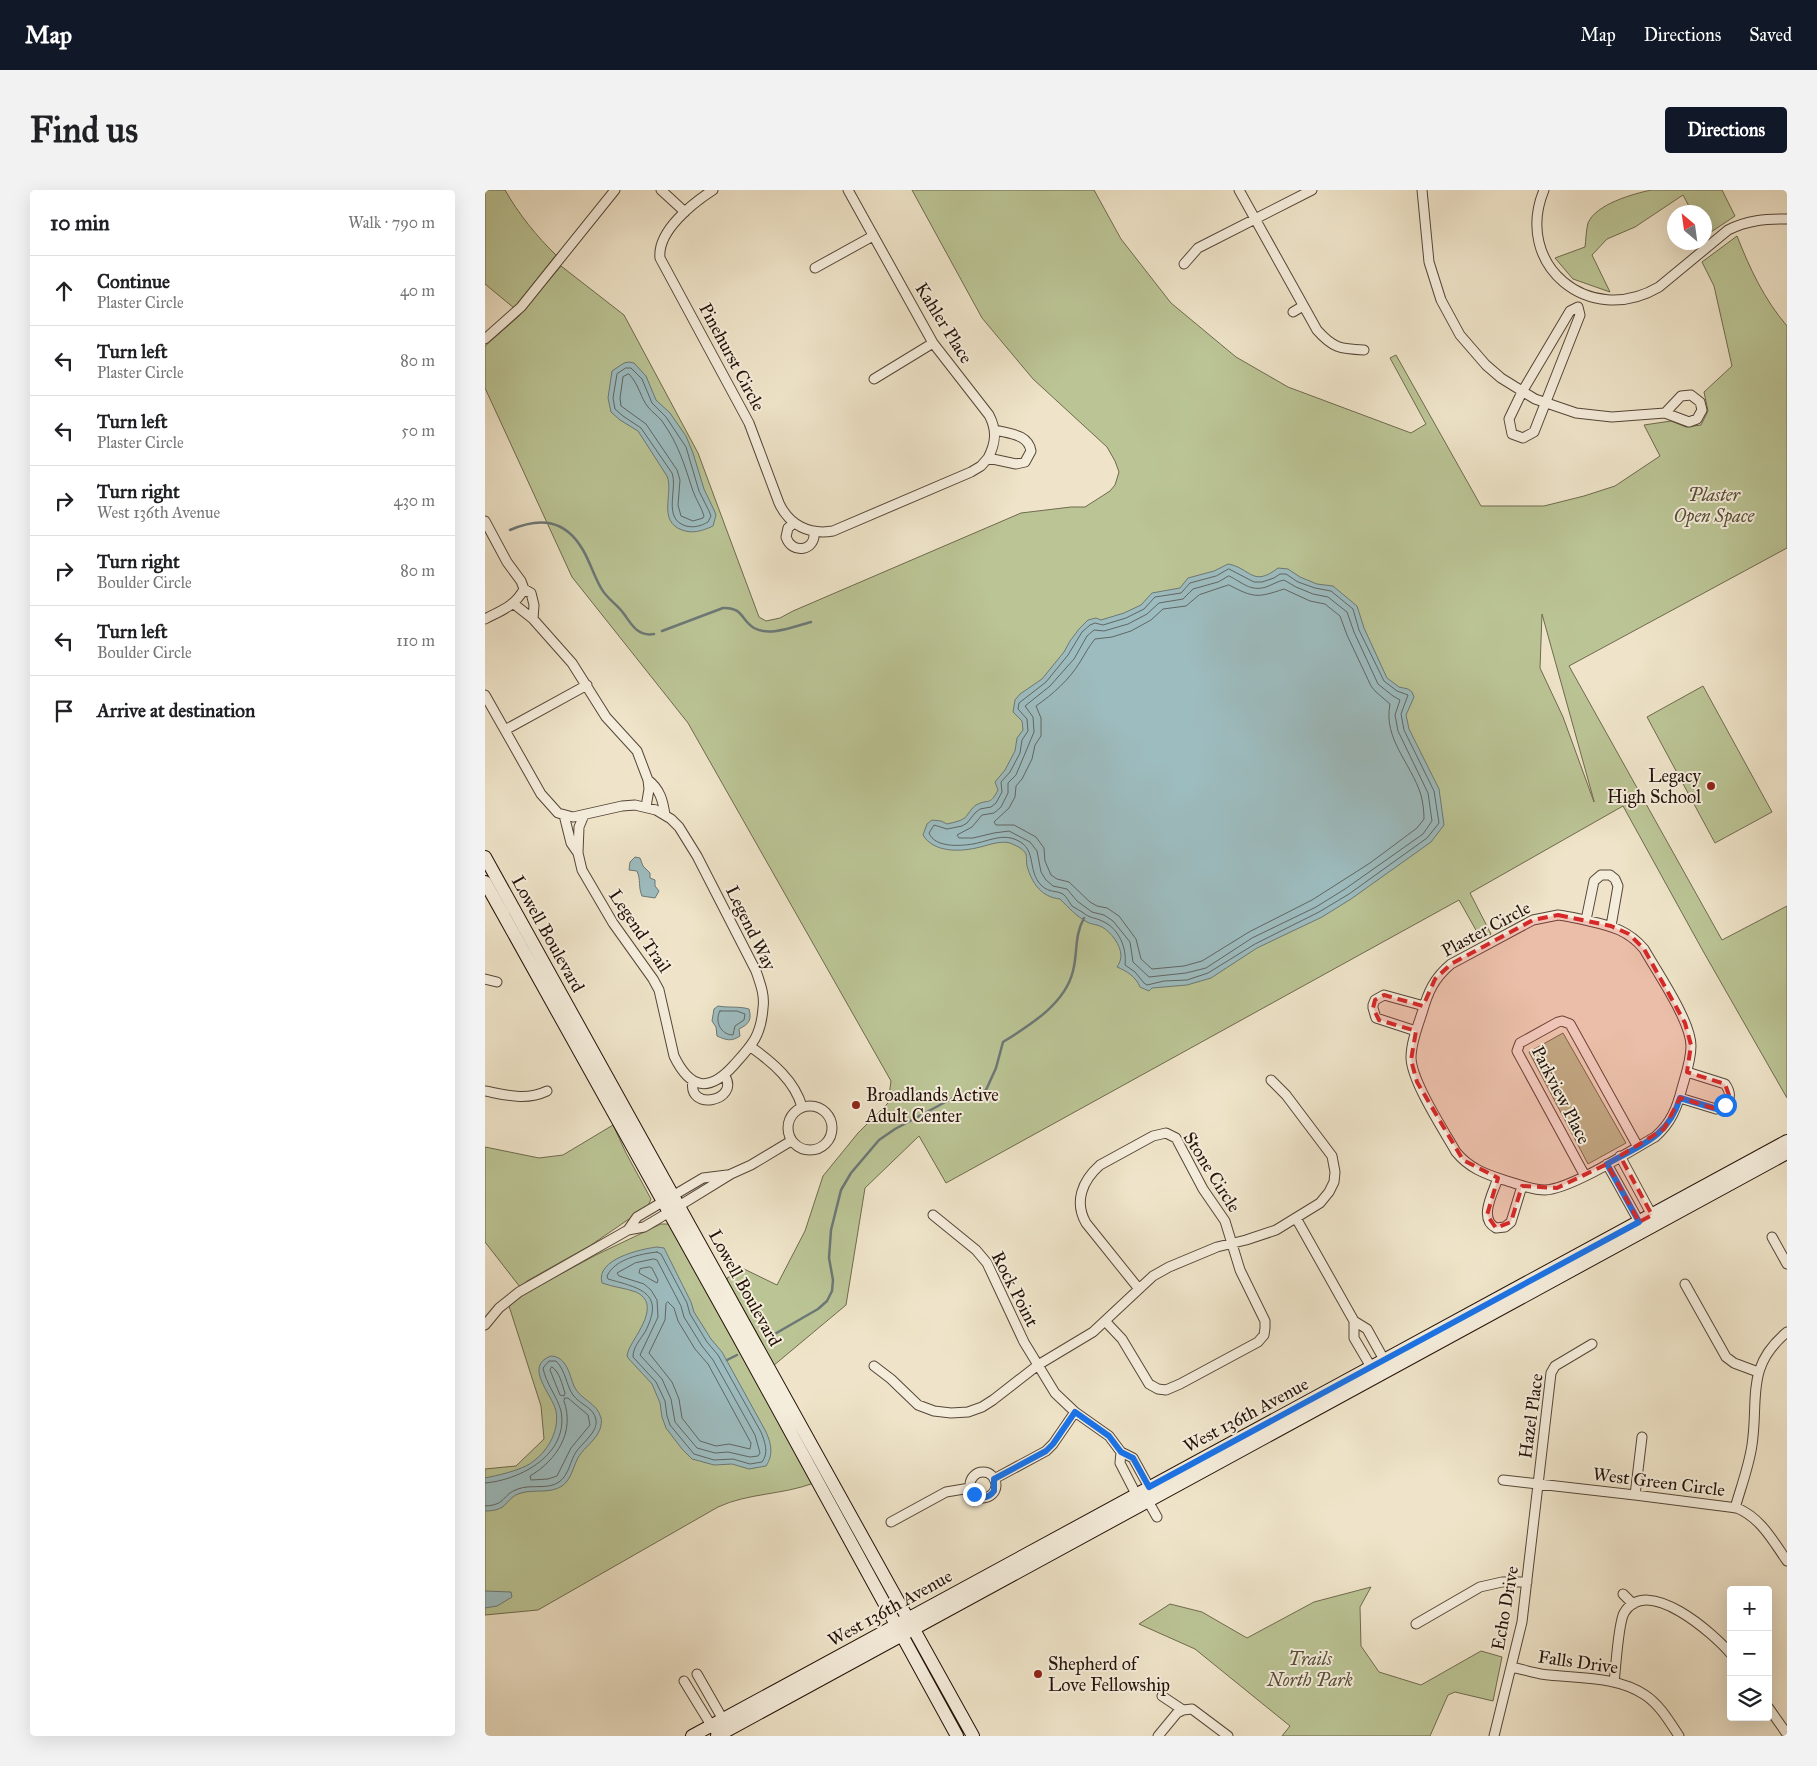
<!DOCTYPE html>
<meta charset="utf-8">
<style>
:root{--surface:#fff;--page:#f2f2f2;--text:#202124;--muted:#757577;--line:#e0e0e0;--accent:#111827}
body{margin:0;font-family:"IM FELL Great Primer",serif;background:var(--page);color:var(--text)}
.controls{position:absolute;right:15px;bottom:15px;display:grid;overflow:hidden;border-radius:5px;box-shadow:0 5px 20px #0002}
.controls button{width:45px;height:45px;display:grid;place-items:center;padding:0;border:0;border-bottom:1px solid var(--line);background:var(--surface);color:var(--text);font:25px sans-serif}
.compass{position:absolute;left:1182px;top:15px;width:45px;height:45px;border-radius:50%;background:var(--surface);box-shadow:0 5px 20px #0002;rotate:331deg}
.stop{position:absolute;width:15px;height:15px;margin:-11px;border:4px solid #1a73e8;border-radius:50%;background:#fff}
.stop.end{background:#1a73e8;border-color:#fff;box-shadow:0 1px 5px #0008}
.list{margin:0;padding:0;list-style:none}
h2{display:flex;justify-content:space-between;align-items:center;height:65px;margin:0;padding:0 20px;font-size:21px}
h2 small{font-size:16px;font-weight:400;color:var(--muted)}
.list li{display:grid;grid-template-columns:32px 1fr auto;gap:15px;align-items:center;box-sizing:border-box;height:70px;padding:0 20px;border-top:1px solid var(--line)}
.list b{display:block;font-size:19px;white-space:nowrap}
.list p{margin:0;font-size:16px;white-space:nowrap;color:var(--muted)}
.list em{font-size:16px;font-style:normal;color:var(--muted)}
.icon{flex:none;width:28px;height:28px;fill:none;stroke:currentColor;stroke-width:2;stroke-linecap:round;stroke-linejoin:round}
.map{position:relative;flex:none;width:1302px;height:1546px;overflow:hidden;border-radius:5px}
header{display:flex;align-items:center;gap:30px;box-sizing:border-box;height:70px;padding:0 25px;background:var(--accent);color:#fff}
header strong{font-size:24px}
nav{display:flex;gap:28px;margin-inline-start:auto;font-size:18px}
.intro{display:flex;align-items:center;justify-content:space-between;box-sizing:border-box;height:120px;padding:0 30px}
h1{margin:0;font-size:35px}
.button{padding:12px 22px;border-radius:5px;background:var(--accent);color:#fff;font-size:18px;font-weight:700}
main{display:flex;gap:30px;padding:0 30px}
aside{flex:1;background:var(--surface);border-radius:5px;box-shadow:0 5px 20px #0002}
.map>svg:first-child{display:block}
.green{fill:#bbc495;stroke:#6f6a4e;fill-rule:evenodd}
.water{fill:#9dbcbf;stroke:#6c7876}
.lines{fill:none;stroke-linecap:round;stroke-linejoin:round}
.shore{stroke:#606664;stroke-width:1}
.stream{stroke:#6c7876;stroke-width:2.5}
.minor-casing{stroke:#564638;stroke-width:11}
.secondary-casing{stroke:#231108;stroke-width:14}
.minor{stroke:#f5eddc;stroke-width:9}
.secondary{stroke:#f5eddc;stroke-width:12}
.route{stroke:#1a73e8;stroke-width:6}
.marked{fill:#d62828;fill-opacity:0.2;stroke:#d62828;stroke-width:4;stroke-dasharray:10 6;stroke-linejoin:round}
.poi-dot{fill:#8f2418;stroke:#f5eddc;stroke-width:2}
.labels{text-anchor:middle;stroke-width:4;stroke-linejoin:round;paint-order:stroke}
.street-label{font-size:18px;fill:#231108;stroke:#f5eddc}
.park-label{font-size:18px;font-style:italic;fill:#585039;stroke:#f5eddc}
.poi-label{font-size:18px;fill:#231108;stroke:#f5eddc;text-anchor:start}
</style>
<header>
<strong>Map</strong>
<nav><a>Map</a><a>Directions</a><a>Saved</a></nav>
</header>
<div class="intro"><h1>Find us</h1><a class="button">Directions</a></div>
<main>
<aside>
<h2>10 min<small>Walk · 790 m</small></h2>
<ul class="list">
<li><svg class="icon" aria-label="ahead" viewBox="0 0 24 24"><path d="M12 20V5M6 11l6-6 6 6"/></svg><div><b>Continue</b><p>Plaster Circle</p></div><em>40 m</em></li>
<li><svg class="icon" aria-label="left" viewBox="0 0 24 24"><path d="M17 20v-9H6M10 6l-5 5 5 5"/></svg><div><b>Turn left</b><p>Plaster Circle</p></div><em>80 m</em></li>
<li><svg class="icon" aria-label="left" viewBox="0 0 24 24"><path d="M17 20v-9H6M10 6l-5 5 5 5"/></svg><div><b>Turn left</b><p>Plaster Circle</p></div><em>50 m</em></li>
<li><svg class="icon" aria-label="right" viewBox="0 0 24 24"><path d="M7 20v-9h11M14 6l5 5-5 5"/></svg><div><b>Turn right</b><p>West 136th Avenue</p></div><em>430 m</em></li>
<li><svg class="icon" aria-label="right" viewBox="0 0 24 24"><path d="M7 20v-9h11M14 6l5 5-5 5"/></svg><div><b>Turn right</b><p>Boulder Circle</p></div><em>80 m</em></li>
<li><svg class="icon" aria-label="left" viewBox="0 0 24 24"><path d="M17 20v-9H6M10 6l-5 5 5 5"/></svg><div><b>Turn left</b><p>Boulder Circle</p></div><em>110 m</em></li>
<li><svg class="icon" aria-label="arrive" viewBox="0 0 24 24"><path d="M6 21V4h12l-3 4 3 4H6"/></svg><div><b>Arrive at destination</b></div></li>
</ul>
</aside>
<div class="map">
<svg width="1302" height="1546" viewBox="0 0 1302 1546">
<rect width="100%" height="100%" fill="#efe4c9"/>
<filter id="stains"><feTurbulence type="fractalNoise" baseFrequency=".004" numOctaves="4"/><feColorMatrix values="0 0 0 0 .2 0 0 0 0 .09 0 0 0 0 .02 0 0 0 .5 -.17"/></filter>
<radialGradient id="worn" r=".72"><stop offset=".6" stop-color="#630" stop-opacity="0"/><stop offset="1" stop-color="#630" stop-opacity=".3"/></radialGradient>
<path class="green" d="M0,0H20C33,23 52,47 71,65L29,118L0,94Z
M427,0H609L636,49L686,113L751,167L803,197L926,243L941,234L905,168L911,165L996,316H1059L1099,306L1130,296L1175,266L1159,235L1186,231L1201,237L1216,235L1223,221L1219,202L1247,176L1229,96L1217,72L1252,46C1265,79 1279,109 1302,136V358L1084,476L1237,750L1302,716V908L1218,761L1138,616L985,703L1006,744L996,749L974,710L461,993L434,946L380,998L361,1115L288,1176L243,1093L242,1088L259,1079L292,1095L320,1041L338,986L373,943L403,913L406,891L203,533L87,387L0,198V156L34,126L76,76L139,125L213,263L274,427L281,431L295,428L308,421L536,323L586,317H600L625,301L630,295L634,282L630,271L622,257L548,189L497,128ZM1057,424L1109,611V612L1078,527L1055,478Z
M1166,0H1237L1250,26L1220,46V22H1207L1198,5L1150,37L1122,49L1107,65L1125,102L1088,89L1070,68L1100,57C1101,50 1101,40 1103,33C1111,14 1148,4 1166,0Z
M1218,496L1287,622L1230,653L1162,527Z
M1078,843L1141,953L1103,974L1044,862Z
M128,935L141,963L166,1009L163,1016L106,1055L42,1091L35,1097L0,1052V957L54,968L78,965Z
M176,1034H184L329,1293C297,1305 263,1303 233,1317L53,1420L0,1425V1279L31,1276L59,1249L56,1216L24,1116L42,1102L111,1065Z
M886,1397L875,1417L876,1456L894,1482L936,1495L996,1461L1017,1467L1008,1511L970,1502L963,1505L945,1546H797L805,1536L710,1459L654,1434L685,1414L717,1422L762,1448L829,1412Z"/>
<path class="water" d="M144,172L149,173L161,186L171,210L185,223L201,246L208,263L219,299L229,320L231,325L228,336C217,341 208,344 197,340C172,331 189,303 182,286L153,241L135,230L126,222L123,208L127,181L139,173Z
M743,374C766,378 767,398 793,378L803,379L815,387L832,394L848,396L872,416L879,438L902,488L914,497L923,499L927,502L929,507L921,525L924,539L954,599L959,635L946,652L866,709L837,727L772,758L726,788L702,795L667,798L664,801L655,797C651,787 642,781 632,777C634,774 636,770 636,766C636,755 626,742 617,737C612,734 607,735 602,732C591,726 584,718 575,709C556,707 547,693 542,676C541,672 542,667 541,664C539,659 530,655 525,653C515,650 501,656 491,658C473,662 448,662 438,645L442,634L447,630L456,631L462,634C470,632 479,631 483,624C486,620 487,618 491,615C504,608 504,617 513,600L510,592L520,580L530,561L532,548L538,540L537,531L528,522L530,510L535,504L557,489L579,462L585,451L594,439L603,430L611,428L616,430L639,423L656,415L667,403L695,398L703,388L729,381Z
M150,667L155,668L158,676L165,683V688L170,690V696L174,701L170,708L157,706C153,697 156,690 152,681L144,680L145,672Z
M233,816C244,818 253,816 264,819C267,830 264,834 254,839L255,846C246,852 241,850 232,846L231,837L227,831L229,819Z
M172,1057L179,1058L206,1112L209,1122L226,1149L237,1162L280,1240C286,1252 289,1264 281,1276L264,1279L247,1274L229,1275L207,1269L197,1259L181,1238L177,1227L175,1213L167,1194L143,1168L142,1165L144,1159C151,1144 177,1114 151,1102C140,1098 128,1097 117,1093C110,1069 156,1059 172,1057Z
M66,1166C82,1167 84,1184 89,1196C95,1210 112,1212 116,1228C117,1231 116,1236 115,1239C111,1250 100,1257 94,1266C88,1276 87,1289 77,1296C65,1304 49,1299 36,1303C19,1308 25,1321 0,1321V1288C14,1285 28,1282 41,1276C60,1266 75,1243 71,1221C67,1204 38,1176 66,1166Z
M0,1401L26,1402L27,1407L12,1416L0,1418Z"/>
<g class="lines">
<path class="shore" d="M141,178H146L157,189L167,213L181,227L201,257L214,301L224,321L226,326L223,332C216,336 209,338 201,336C177,329 193,299 187,283L156,238L138,226L130,219L128,208L132,184Z
M144,184C155,196 155,207 163,217C167,222 173,226 177,231C194,255 199,274 208,301C211,310 216,316 219,326L218,328L208,331L196,326L193,315L195,290L192,280L161,234L136,216L135,208L138,187Z
M744,379L769,392H777L789,388L795,384H801L813,392L830,398L846,401L868,419L874,440L899,491L912,501L923,505L916,524L919,540L949,601L954,633L942,648L864,704L834,722L770,754L723,783L702,790L679,791L662,795L659,793L650,782L640,775C642,758 634,738 617,731C609,727 606,729 597,722C594,720 590,718 587,716C584,712 582,707 578,704C570,700 565,703 557,696C540,680 555,656 526,648C514,645 500,652 488,654C475,656 450,658 444,643L449,635L462,639L477,636L482,633L490,623L495,619L506,617L511,613L517,602L516,592L525,582L535,563L537,550L543,541L542,529L533,519L534,513L561,492L583,465L597,442L605,435L610,433L618,435L641,428L659,419L670,407L696,403L705,393L731,386Z
M744,386C757,392 765,402 781,397C787,395 793,391 799,390L811,397L828,404L843,407L862,422L869,442L893,494L908,506L915,510L910,525L913,541L943,603L947,631L938,644L860,699L831,717L767,748L721,778L701,783L664,787L648,772L645,752L628,731L619,725L607,722L592,711L582,699L568,696L561,690L556,682L552,661L545,652L524,641L509,643L488,648H474L472,645L487,637L497,625L509,623L516,617L523,603V593L531,585L549,542L548,527L540,516L565,496L589,469L602,446L609,440L619,441L643,434L662,424L674,413L698,409L708,399L733,392Z
M744,395C769,408 772,408 799,399L825,411L840,414L855,426L862,445L886,496L891,502L905,514C898,549 926,573 936,605C938,613 939,621 939,629L932,638L885,673L827,710L764,742L717,771L699,776L667,779L656,769L651,749L634,726L622,718L612,716L605,712L584,692L572,689L566,685L560,671L559,658L551,647L529,635H511L509,632L524,618L530,607L531,596L537,589L547,569L550,555L556,546V528L551,516C568,504 584,490 595,472C600,464 604,456 610,449L627,447L646,441L666,430L678,419L701,416L714,405Z
M235,821H252L260,824L259,830L250,836L248,845C236,845 229,831 235,821Z
M172,1062L176,1064L202,1113L205,1124L222,1152L233,1165L276,1242C280,1252 284,1263 277,1272L265,1274L248,1269L229,1270L209,1264L185,1235L182,1226L180,1211L171,1192L148,1167C148,1157 155,1150 160,1142C181,1102 154,1098 123,1089L122,1086C130,1069 155,1064 172,1062Z
M169,1069L172,1070L196,1116L199,1127L217,1156L228,1170L270,1245L275,1263L273,1266L265,1267L243,1262L230,1263L212,1258L190,1232L186,1209L177,1189L155,1165L173,1127L172,1110L166,1100L159,1094L134,1086L132,1083L150,1073Z
M165,1077L167,1078L173,1090L172,1093L154,1083L155,1079Z
M183,1112L189,1118L193,1131L210,1159L223,1174L266,1253L265,1259L244,1254L231,1256L215,1251L197,1228L194,1209L187,1192L164,1163L180,1130L181,1114Z
M67,1177C75,1182 77,1195 80,1203L79,1206L75,1205L65,1180Z
M80,1208H83L103,1225L105,1235L86,1258L72,1286L63,1289L46,1290L45,1286C72,1270 90,1242 79,1211Z
M0,1293C36,1290 84,1264 76,1221C72,1206 61,1194 58,1178L64,1171H71C81,1181 81,1195 88,1205C95,1215 109,1217 111,1230C113,1242 97,1253 91,1262C85,1271 84,1285 74,1292C63,1300 45,1294 33,1299C16,1305 22,1315 0,1316"/>
<path class="stream" d="M25,340C55,327 80,329 98,360C105,372 109,386 116,398C122,409 132,414 139,424C147,435 153,447 169,444
M177,441L238,418C258,417 256,430 269,438C285,447 310,436 326,432
M281,1149L333,1119L342,1111L347,1101L348,1090L344,1068L346,1040L356,1000L366,983L394,950L410,939L468,908L492,906L501,900L511,878L518,852C545,835 580,814 588,781C593,762 589,746 599,728
M242,1170L252,1165"/>
<defs>
<path id="minor" d="M176,0L200,22
M228,0C208,13 172,41 175,68L264,233L294,313C304,335 324,345 348,341L486,282L496,276L503,268L531,274L540,272L546,261C543,244 525,244 510,240
M363,0L448,153L504,225C512,240 511,253 503,268
M754,0L832,140C848,158 855,159 879,160
M937,0L944,72L956,110L975,145L1001,175L1016,188L1050,209L1091,223L1127,227L1180,223L1204,232L1212,229L1217,220L1215,212L1206,205L1196,206L1180,223
M1059,0C1028,75 1104,138 1174,97L1243,40C1263,30 1280,29 1302,29
M699,74L713,58L827,0
M330,78L388,46
M1093,117L1095,125L1049,242L1038,248L1027,244L1024,229L1037,202L1085,121Z
M808,122L818,116
M0,149L36,117L130,0
M389,189L448,153
M0,331L22,372L36,391L39,399C30,416 17,420 0,429
M309,333L303,338L301,347C307,365 331,361 329,342
M39,399L46,403L49,415L48,429
M29,414L48,429L87,473L121,527L152,561L163,590
M0,505L56,604L73,623L88,627L137,616L150,615L171,620L186,629L194,637L212,666L271,781C275,793 280,805 278,818C276,846 267,855 249,875C224,903 205,899 189,866L174,800L168,789L128,733L97,680L93,663L94,637L99,625
M20,540L102,495
M161,617L164,599L163,590C175,599 178,611 180,625
M79,625L86,653L93,663
M1073,725C1083,726 1094,729 1104,731C1127,736 1144,741 1159,759C1172,782 1206,831 1206,856C1206,870 1201,884 1197,898C1192,918 1186,933 1170,947C1145,961 1086,999 1060,1000C1046,1000 1033,994 1019,990C1000,984 984,978 971,962C958,939 927,892 926,868C926,853 932,838 937,823C943,802 949,788 966,774L1048,730Z
M1101,730L1109,691L1116,685H1125L1130,689L1133,696L1126,736
M0,789L12,792
M931,841L891,828L888,818V815L890,810L899,805L939,816
M266,857C287,872 310,891 317,917
M208,891C202,922 255,911 240,886
M0,901C21,905 41,911 62,901
M1195,908L1231,919C1245,915 1248,905 1240,894L1202,882
M303 938a22 22 0 1 1 44 0a22 22 0 1 1-44 0Z
M1135,966L1169,1029
M1122,974L1156,1035
M1100,986L1032,861L1035,853L1073,832L1077,831L1085,834L1153,957
M1013,988C1008,1003 993,1029 1011,1038L1020,1037L1026,1032L1037,996
M448,1025L491,1060L502,1073L539,1152L570,1203L590,1222L624,1246L636,1262L648,1268L664,1297L663,1303
M811,1028L869,1131V1148L889,1182
M143,1040L152,1027L218,988L242,985
M1287,1047L1302,1074
M1200,1094L1241,1167L1249,1173L1273,1182
M620,1131L637,1149L664,1194L673,1199L681,1200L695,1194L773,1152L779,1145L780,1138V1131L755,1080L740,1031L718,999L691,948L681,943L668,946L615,975C597,991 589,1012 601,1033L654,1099
M869,1131L882,1139L902,1175
M0,1135L14,1118L34,1102L143,1040L159,1037L176,1027L246,984L266,975L306,951
M389,1176L406,1189L433,1215L449,1221L466,1223L483,1222L497,1217L508,1210L553,1175L608,1142L654,1099L668,1086L684,1077L732,1057L761,1050L791,1040L835,1013L844,1002L849,992L850,982L847,966L801,905L786,890
M636,1262L635,1273L651,1304L656,1307
M485 1295a13 13 0 1 1 26 0a13 13 0 1 1-26 0Z
M509,1289L561,1261L568,1254L590,1222
M1018,1290L1150,1305L1252,1318C1276,1328 1288,1351 1302,1371
M1150,1305L1157,1247
M663,1311L672,1327
M1250,1318C1256,1297 1264,1276 1267,1255C1274,1208 1260,1177 1302,1142
M406,1332L461,1302L485,1298
M1138,1404L1148,1414
M931,1434L995,1397L1017,1392H1042
M1026,1477C1036,1479 1046,1482 1056,1484C1090,1489 1130,1485 1160,1505C1175,1515 1184,1531 1194,1546
M212,1484L240,1533
M199,1491L229,1540
M1129,1492C1131,1478 1133,1434 1139,1423C1162,1384 1229,1444 1246,1464
M677,1506L698,1520L707,1519L743,1546
M1283,1517L1302,1544
M673,1546L692,1523L698,1520
M1009,1546L1037,1432L1066,1183L1070,1176L1107,1154"/>
<path id="secondary" d="M0,667L488,1546
M0,692L254,1148L472,1546
M207,1546L1302,951
M232,1546L1302,963"/>
</defs>
<use href="#minor" class="minor-casing"/>
<use href="#secondary" class="secondary-casing"/>
<use href="#minor" class="minor"/>
<use href="#secondary" class="secondary"/>
</g>
<g class="lines">
<path class="route" d="M489,1304C497,1309 504,1308 509,1301V1289L561,1261L568,1254L590,1222L624,1246L636,1262L648,1268L664,1297L1154,1032L1122,974C1155,955 1183,948 1195,908L1232,919L1240,915"/>
</g>
<path class="marked" d="M1073,725L1126,736L1144,744L1159,759L1200,833L1206,855L1202,882L1240,894L1245,908L1231,919L1195,908L1179,939L1135,966L1167,1025L1154,1032L1122,974L1072,998L1037,996L1026,1032L1011,1038L1002,1025L1013,988L978,970L932,892L926,870L931,841L894,830L888,818L890,810L899,805L938,816L950,789L966,774L1048,730Z"/>
<g class="poi-dot">
<circle cx="1226" cy="596" r="5"/>
<circle cx="371" cy="915" r="5"/>
<circle cx="553" cy="1484" r="5"/>
</g>
<g class="labels">
<g class="street-label">
<text transform="translate(459 133) rotate(58)" y="6">Kahler Place</text>
<text transform="translate(247 167) rotate(62)" y="6">Pinehurst Circle</text>
<text transform="translate(266 738) rotate(64)" y="6">Legend Way</text>
<text transform="translate(1001 739) rotate(-28)" y="6">Plaster Circle</text>
<text transform="translate(155 741) rotate(56)" y="6">Legend Trail</text>
<text transform="translate(63 744) rotate(61)" y="6">Lowell Boulevard</text>
<text transform="translate(1076 905) rotate(63)" y="6">Parkview Place</text>
<text transform="translate(727 982) rotate(58)" y="6">Stone Circle</text>
<text transform="translate(260 1098) rotate(61)" y="6">Lowell Boulevard</text>
<text transform="translate(530 1099) rotate(63)" y="6">Rock Point</text>
<text transform="translate(761 1225) rotate(-28)" y="6">West 136th Avenue</text>
<text transform="translate(1046 1226) rotate(-82)" y="6">Hazel Place</text>
<text transform="translate(1174 1292) rotate(7)" y="6">West Green Circle</text>
<text transform="translate(405 1418) rotate(-29)" y="6">West 136th Avenue</text>
<text transform="translate(1020 1418) rotate(-80)" y="6">Echo Drive</text>
<text transform="translate(1093 1472) rotate(8)" y="6">Falls Drive</text>
</g>
<g class="park-label">
<text x="1229" y="311">Plaster<tspan x="1229" dy="21">Open Space</tspan></text>
<text x="825" y="1475">Trails<tspan x="825" dy="21">North Park</tspan></text>
</g>
<g class="poi-label">
<text x="1216" y="592" text-anchor="end">Legacy<tspan x="1216" dy="21">High School</tspan></text>
<text x="381" y="911">Broadlands Active<tspan x="381" dy="21">Adult Center</tspan></text>
<text x="563" y="1480">Shepherd of<tspan x="563" dy="21">Love Fellowship</tspan></text>
</g>
</g>
<rect width="100%" height="100%" filter="url(#stains)"/>
<rect width="100%" height="100%" fill="url(#worn)"/>
</svg>
<div class="controls">
<button>+</button>
<button>−</button>
<button><svg class="icon" aria-label="layers" viewBox="0 0 24 24"><path d="M12 4l9 5-9 5-9-5zM3 14l9 5 9-5"/></svg></button>
</div>
<svg class="compass" viewBox="-18 -18 36 36"><path d="M0-13l5 13h-10z" fill="#e53935"/><path d="M0 13l5-13h-10z" fill="#757577"/></svg>
<div class="stop" style="left:1240px;top:915px"></div>
<div class="stop end" style="left:489px;top:1304px"></div>
</div>
</main>
